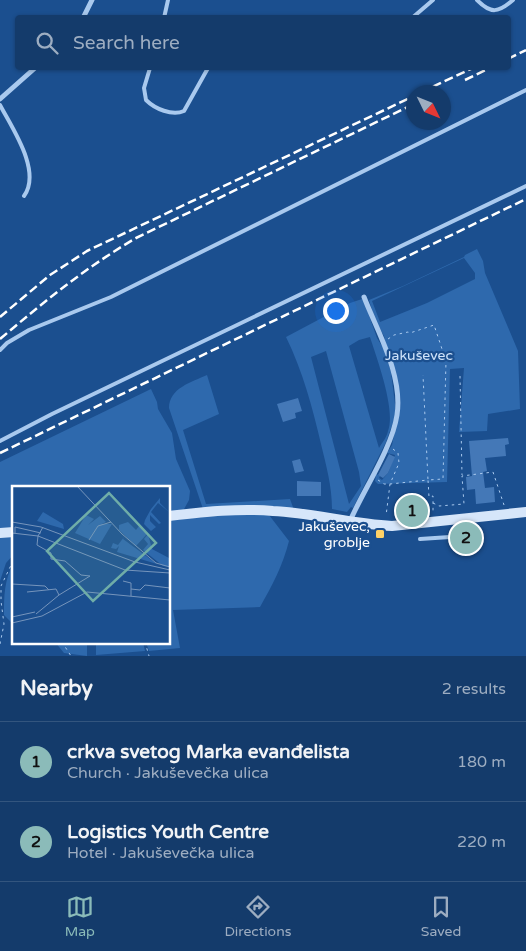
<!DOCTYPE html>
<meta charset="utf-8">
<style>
:root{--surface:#143b6b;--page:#214673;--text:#f1f3f6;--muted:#9dadc1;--line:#33557e;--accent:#8bbbb9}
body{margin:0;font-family:"Varela Round",sans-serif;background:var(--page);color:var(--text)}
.compass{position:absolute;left:406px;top:85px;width:45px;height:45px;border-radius:50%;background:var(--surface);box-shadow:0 1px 4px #0004;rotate:133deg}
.you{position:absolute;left:335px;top:310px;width:18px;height:18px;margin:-12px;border:4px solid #fff;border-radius:50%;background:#1a73e8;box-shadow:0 0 0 8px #1a73e833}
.badge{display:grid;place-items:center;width:32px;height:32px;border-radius:50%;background:var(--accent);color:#111;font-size:16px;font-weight:700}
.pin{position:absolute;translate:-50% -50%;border:2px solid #fff;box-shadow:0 1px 5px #0006}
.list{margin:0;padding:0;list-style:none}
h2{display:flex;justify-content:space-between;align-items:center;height:65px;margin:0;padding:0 20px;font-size:21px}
h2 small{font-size:16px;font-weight:400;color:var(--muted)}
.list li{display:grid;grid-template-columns:32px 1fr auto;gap:15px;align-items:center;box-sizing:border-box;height:80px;padding:0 20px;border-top:1px solid var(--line)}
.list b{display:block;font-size:19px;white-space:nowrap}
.list p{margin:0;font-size:16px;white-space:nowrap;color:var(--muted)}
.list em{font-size:16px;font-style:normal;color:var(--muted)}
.icon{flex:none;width:28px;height:28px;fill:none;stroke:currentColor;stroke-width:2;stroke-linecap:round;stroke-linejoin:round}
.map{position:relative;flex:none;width:526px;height:656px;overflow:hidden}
.search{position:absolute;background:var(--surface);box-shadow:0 1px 4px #0004;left:15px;right:15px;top:15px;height:55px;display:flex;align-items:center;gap:12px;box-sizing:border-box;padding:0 18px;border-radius:5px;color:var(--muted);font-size:19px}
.sheet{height:225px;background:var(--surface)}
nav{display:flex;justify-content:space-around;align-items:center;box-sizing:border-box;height:70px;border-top:1px solid var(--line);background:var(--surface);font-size:14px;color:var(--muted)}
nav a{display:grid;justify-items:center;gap:2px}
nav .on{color:var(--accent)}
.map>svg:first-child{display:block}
.green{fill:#2e69ad;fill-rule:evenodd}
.building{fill:#4478b7}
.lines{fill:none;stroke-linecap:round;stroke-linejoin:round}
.path{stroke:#a9c9ee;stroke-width:1;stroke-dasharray:2.5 4;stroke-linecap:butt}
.service{stroke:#a9c9ee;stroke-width:4}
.minor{stroke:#a9c9ee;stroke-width:5}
.secondary{stroke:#d6e6fa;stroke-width:10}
.rail{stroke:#fff;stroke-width:2.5;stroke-dasharray:9 4;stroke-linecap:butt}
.poi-dot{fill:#ffd166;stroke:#1b4f8f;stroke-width:2}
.labels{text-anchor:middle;stroke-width:4.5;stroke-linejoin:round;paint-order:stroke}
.park-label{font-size:14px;fill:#cfe3fa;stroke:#1b4f8f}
.poi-label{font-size:14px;fill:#fff;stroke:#1b4f8f;text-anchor:end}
.inset-road{fill:none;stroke:#7695bc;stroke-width:1}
.view{fill:#6fada8;fill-opacity:0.15;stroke:#6fada8;stroke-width:2.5}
.inset-edge{fill:none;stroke:#fff;stroke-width:2.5}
</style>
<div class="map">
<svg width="526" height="656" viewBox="0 0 526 656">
<rect width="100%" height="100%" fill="#1b4f8f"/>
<path class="green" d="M477,249L483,261L485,273L518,351L520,409L488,414L487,431L459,432L464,368L450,369L447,482L378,484L375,481L376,474L380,476L379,478L382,480L388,473L395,455L387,453L392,445L399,411L384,336L375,320L369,300L403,286L464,257L465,255ZM464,258L475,273V279L427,303L380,322L372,301Z
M362,299L365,304L377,338L385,351L391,372L395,404V417L386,442L353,508L351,507L347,512L332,509C332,486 326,465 321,444C312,406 303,372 286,337L350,303ZM370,337C377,359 396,410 388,431C387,437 382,443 379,448L349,346L359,340ZM326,351L359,472L361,486L349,504L311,357Z
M207,375L219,414L183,430L206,504L290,499L294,510L203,509L169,408C169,388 192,382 207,375Z
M151,389L157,402L158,409L172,433L176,459L190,491L189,500L183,511L169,512V487H14V528L0,530V462Z
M233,514L269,515L289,541C283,565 272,586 260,607L173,610L180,648L149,651L146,642H169V519Z
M14,535V554L6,563L0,581V537Z
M14,563V625L4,615C4,597 4,579 14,563Z
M55,642H87V656L64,653Z
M96,642H143L145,651L96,655Z"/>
<path class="building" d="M298,398L302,411L295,413L296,418L283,422L277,404Z
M508,438L509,444L505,445L506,456L485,458L487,471L483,472L485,488L494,487L495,502L476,504L475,489L467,490L466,477L472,476L469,441Z
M389,454L395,457L388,473L383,478L378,475Z
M300,459L304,471L295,473L292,461Z
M297,481L321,482V496H297Z
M414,500L415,504L423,502L426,514L401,518L399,509L406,507L405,502Z
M476,528L477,546H475L476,551L467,552V547H457L455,530Z"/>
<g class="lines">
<path class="path" d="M388,339L394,335L408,332L410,333L434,325L446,361L443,479L428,480L423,375
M460,376L462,475
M393,449L398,453L399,463L390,484L428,480L429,497L433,496V511
M378,480L384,484H390L386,516
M433,503L439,506L464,504L462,476L493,472L504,505
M62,642L71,656
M145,642L149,656
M0,644L4,624L1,601V586L14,559"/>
<path class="service" d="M477,0C491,14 498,13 513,0
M164,18L168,0
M412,18L433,0
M150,68L144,88L146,100C155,109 172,116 184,111L208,68H226
M0,105C12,128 42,171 24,196
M0,350L7,343L29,330L111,297L526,90
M0,441L52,414L526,186
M420,539L450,537"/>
<path class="minor" d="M83,18L92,0
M0,99L35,68
M350,521C364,489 392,448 397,415C403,375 378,333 364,297"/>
<path class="secondary" d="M169,516C204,512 238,508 273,511C313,513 352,524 392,526L526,512
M0,533L14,532"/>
<path class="rail" d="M508,59L526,50
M465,80L490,68
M421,92L473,68
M0,317L50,275L87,251L414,96
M0,339C45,301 85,268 136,238L414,104
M0,453L526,199"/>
</g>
<rect class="poi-dot" x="375" y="529" width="10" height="10" rx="2.5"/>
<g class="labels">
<g class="park-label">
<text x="419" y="360">Jakuševec</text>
</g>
<g class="poi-label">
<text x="370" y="531">Jakuševec,<tspan x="370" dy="16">groblje</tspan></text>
</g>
</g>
<g transform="translate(12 486)">
<rect width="158" height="158" fill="#1b4f8f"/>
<path d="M148,12V17L157,26L146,17L139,26L149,37L147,38L138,29V35L144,41L139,45L132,38L133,34L139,23ZM31,26L51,38L52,43L25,35ZM74,29L82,33L76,39L88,30L94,36L90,38H100L88,58L63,47ZM116,36L124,44L127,40L135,48L124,60L107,44V39ZM136,48L140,63L157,72V81L151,80L131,64L136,58L132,53ZM112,51L111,53L145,78L105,66L107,60L104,63L99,62L101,57L106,59Z" fill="#2e69ad"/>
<path class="inset-road" d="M65,0L110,48L144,77L158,81M0,36L29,41L123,76L158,84M0,47L26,50L31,41M3,48V41L29,47M77,54L86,40L99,36M111,95L119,97V110M0,98L33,100L37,104M119,103L128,104L133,99L158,102M15,106L44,103L47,109L24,128M47,109L78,90L69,89L53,75L39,73V67L25,59L26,50L113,84L158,87M0,131L23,126M0,137L30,130L75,106L158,114"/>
<path class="view" d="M97,7L144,57L81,115L35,65Z"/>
<rect width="158" height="158" class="inset-edge"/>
</g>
</svg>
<svg class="compass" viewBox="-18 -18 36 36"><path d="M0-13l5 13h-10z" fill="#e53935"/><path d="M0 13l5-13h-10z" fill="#9dadc1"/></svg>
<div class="you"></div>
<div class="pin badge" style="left:412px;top:511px">1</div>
<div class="pin badge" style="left:466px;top:538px">2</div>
<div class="search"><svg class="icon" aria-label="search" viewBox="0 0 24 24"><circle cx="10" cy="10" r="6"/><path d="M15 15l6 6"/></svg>Search here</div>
</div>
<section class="sheet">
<h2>Nearby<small>2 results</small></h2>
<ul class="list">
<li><span class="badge">1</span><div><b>crkva svetog Marka evanđelista</b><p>Church · Jakuševečka ulica</p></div><em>180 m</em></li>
<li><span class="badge">2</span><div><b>Logistics Youth Centre</b><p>Hotel · Jakuševečka ulica</p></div><em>220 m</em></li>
</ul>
</section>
<nav>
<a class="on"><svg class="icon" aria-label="map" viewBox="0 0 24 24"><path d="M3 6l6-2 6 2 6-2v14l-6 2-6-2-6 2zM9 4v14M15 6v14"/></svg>Map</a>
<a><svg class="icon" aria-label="directions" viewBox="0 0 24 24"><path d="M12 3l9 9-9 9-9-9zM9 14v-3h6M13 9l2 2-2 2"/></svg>Directions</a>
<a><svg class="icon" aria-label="saved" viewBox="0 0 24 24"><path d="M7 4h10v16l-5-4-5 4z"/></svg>Saved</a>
</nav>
